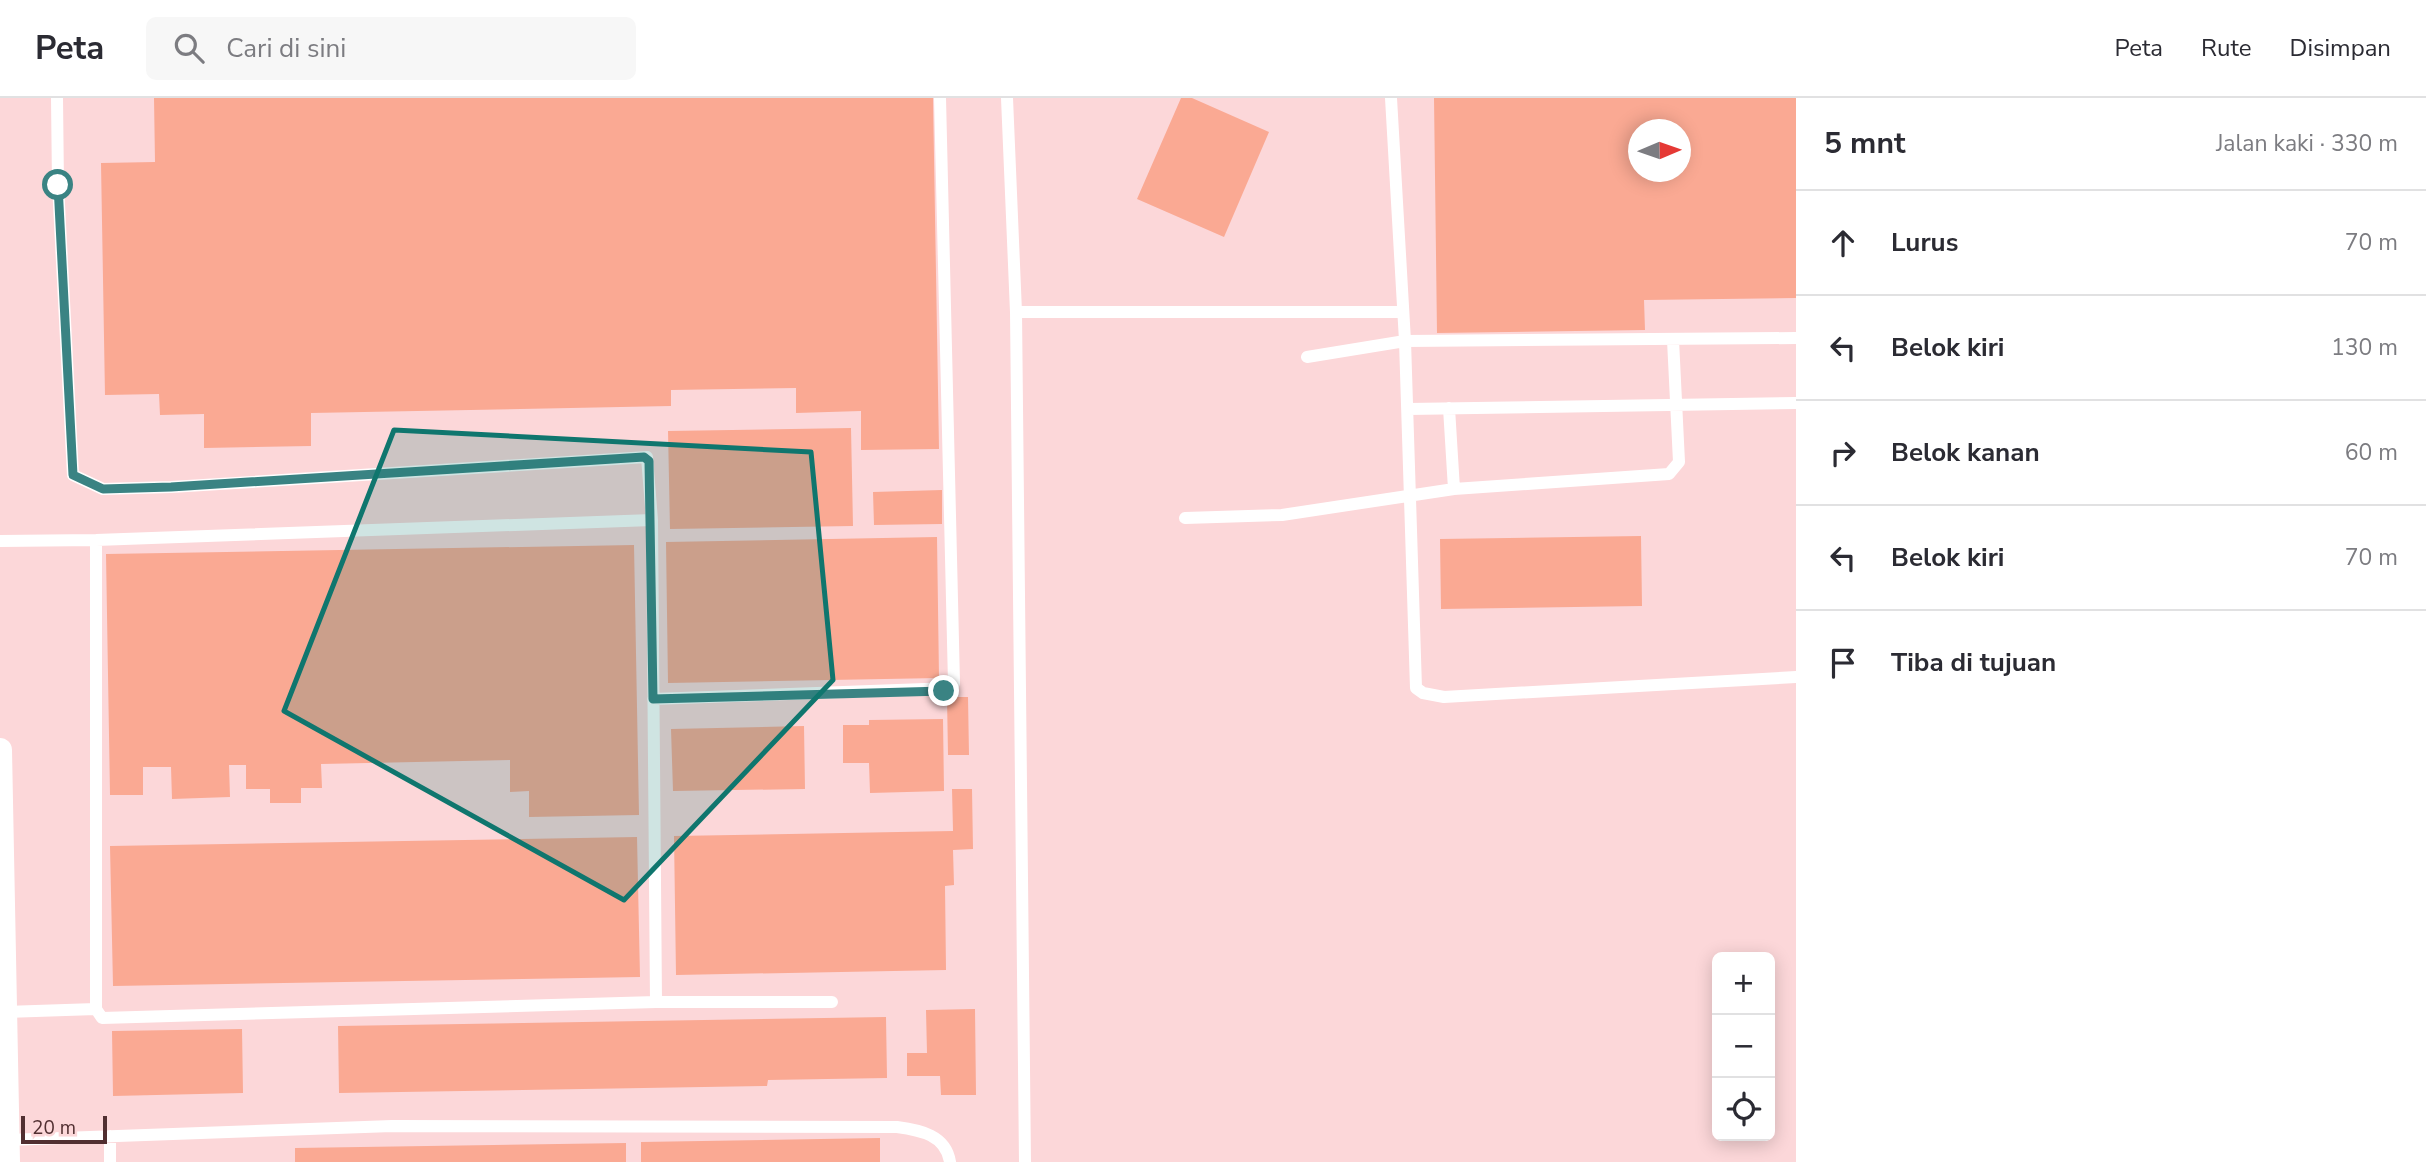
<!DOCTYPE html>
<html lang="id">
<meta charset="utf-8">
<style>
:root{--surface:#fff;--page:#f7f7f7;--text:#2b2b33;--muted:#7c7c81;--line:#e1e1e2}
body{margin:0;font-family:"Nunito Sans",sans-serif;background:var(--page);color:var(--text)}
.controls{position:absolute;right:21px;bottom:21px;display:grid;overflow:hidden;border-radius:10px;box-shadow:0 4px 18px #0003}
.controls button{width:63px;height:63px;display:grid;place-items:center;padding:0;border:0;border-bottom:2px solid var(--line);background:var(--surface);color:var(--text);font:35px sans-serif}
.compass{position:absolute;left:1628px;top:21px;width:63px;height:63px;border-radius:50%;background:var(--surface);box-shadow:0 4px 18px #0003;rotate:88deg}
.scale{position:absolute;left:21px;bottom:18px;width:86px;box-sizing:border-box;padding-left:7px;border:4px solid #512f31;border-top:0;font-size:19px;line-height:24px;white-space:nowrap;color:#512f31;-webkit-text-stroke:5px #fcd7d9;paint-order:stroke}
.stop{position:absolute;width:21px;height:21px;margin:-16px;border:5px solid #3a8383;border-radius:50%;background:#fff}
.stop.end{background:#3a8383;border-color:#fff;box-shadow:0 2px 7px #0008}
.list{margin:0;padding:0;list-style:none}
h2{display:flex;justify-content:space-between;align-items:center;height:91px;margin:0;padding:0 28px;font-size:30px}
h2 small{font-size:23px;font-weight:400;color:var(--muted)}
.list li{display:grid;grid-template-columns:46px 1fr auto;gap:21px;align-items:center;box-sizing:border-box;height:105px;padding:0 28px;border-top:2px solid var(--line)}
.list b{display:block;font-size:26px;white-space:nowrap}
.list em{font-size:23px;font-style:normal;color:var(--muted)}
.icon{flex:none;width:38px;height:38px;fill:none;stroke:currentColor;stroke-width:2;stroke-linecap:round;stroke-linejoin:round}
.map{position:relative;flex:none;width:1796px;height:1064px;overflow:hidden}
header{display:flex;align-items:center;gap:42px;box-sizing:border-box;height:98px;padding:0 35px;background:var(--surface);border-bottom:2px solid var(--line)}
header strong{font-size:33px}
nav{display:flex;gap:38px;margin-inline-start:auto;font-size:24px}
.search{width:490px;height:63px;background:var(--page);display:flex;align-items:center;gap:18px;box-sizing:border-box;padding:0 24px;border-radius:10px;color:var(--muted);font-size:26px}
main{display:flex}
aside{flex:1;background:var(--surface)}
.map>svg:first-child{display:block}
.building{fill:#faa993;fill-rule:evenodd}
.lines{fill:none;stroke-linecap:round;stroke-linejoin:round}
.service{stroke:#fff;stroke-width:12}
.minor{stroke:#fff;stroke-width:24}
.route{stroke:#3a8383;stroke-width:9}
.marked{fill:#0f766e;fill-opacity:0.2;stroke:#0f766e;stroke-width:5;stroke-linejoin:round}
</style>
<header>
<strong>Peta</strong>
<div class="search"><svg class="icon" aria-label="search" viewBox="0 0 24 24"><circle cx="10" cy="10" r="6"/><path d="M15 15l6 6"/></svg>Cari di sini</div>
<nav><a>Peta</a><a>Rute</a><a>Disimpan</a></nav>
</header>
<main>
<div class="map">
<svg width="1796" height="1064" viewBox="0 0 1796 1064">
<rect width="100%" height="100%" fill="#fcd7d9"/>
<path class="building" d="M154,0H933L939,351L861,352V313L796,315V290L671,292V308L311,315V348L204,350V316L160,317L159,296L105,297L101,65L155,64Z
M1181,0H1192L1269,34L1224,139L1137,101Z
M1434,0H1796V200L1644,202L1645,232L1437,235ZM1638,32H1680V74H1638Z
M851,330L853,428L670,431L668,333Z
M942,392V426L874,427L873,394Z
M1641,438L1642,508L1441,511L1440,441Z
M937,439L939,580L668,585L666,444Z
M634,447L639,717L529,719V693L510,694V662L321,666L322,690H301V705H270V691H246V667H229L230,699L172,701L171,669H143V697H110L106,456Z
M947,599H968L969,657H948Z
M943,621L944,693L870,695L869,665H843V627H869V622Z
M804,628L805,691L673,693L671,631Z
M952,691H972L973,751L953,752L954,787L945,788L946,872L676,877L674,738L953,733Z
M637,739L640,879L113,888L110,748Z
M975,911L976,997H941L940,978H907V955H927L926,912Z
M886,919L887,980L768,982L767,988L339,995L338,928Z
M242,931L243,995L113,998L112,933Z
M880,1040V1064H641V1044Z
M626,1045V1064H295V1050Z"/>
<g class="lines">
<path class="service" d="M57,0L58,87L73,377L103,391L171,389L647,359L652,422L656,904H832
M1007,0L1016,214L1025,1064
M1391,0L1405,243L1416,590L1423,595L1444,599L1796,579
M1016,214H1402
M1307,259L1405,243L1796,240
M1449,310L1454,391
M1408,311L1796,305
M1185,420L1282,417L1454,391L1669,376L1679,364L1673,242
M96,442V911L102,920L656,904
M0,443L96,442L652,422
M653,601L952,590L954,585L940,0
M5,914L96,911
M7,1042L392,1028L897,1029C920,1032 946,1037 950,1064
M110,1064V1038"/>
<path class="minor" d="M0,652L8,1064"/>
</g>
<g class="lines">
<path class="route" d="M58,87L73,377L103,391L171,389L644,359L649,363L653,601L944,593"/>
</g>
<path class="marked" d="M394,332L811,354L833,582L624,802L284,613Z"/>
</svg>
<div class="controls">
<button>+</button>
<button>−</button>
<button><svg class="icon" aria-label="locate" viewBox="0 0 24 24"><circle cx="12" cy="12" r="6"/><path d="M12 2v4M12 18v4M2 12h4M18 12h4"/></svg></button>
</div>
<svg class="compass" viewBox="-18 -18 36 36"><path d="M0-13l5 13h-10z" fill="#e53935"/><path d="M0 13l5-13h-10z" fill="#7c7c81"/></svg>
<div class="scale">20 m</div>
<div class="stop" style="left:58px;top:87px"></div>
<div class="stop end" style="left:944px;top:593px"></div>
</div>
<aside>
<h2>5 mnt<small>Jalan kaki · 330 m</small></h2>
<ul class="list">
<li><svg class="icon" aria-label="ahead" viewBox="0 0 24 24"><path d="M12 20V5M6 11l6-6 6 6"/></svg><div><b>Lurus</b></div><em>70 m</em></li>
<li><svg class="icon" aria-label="left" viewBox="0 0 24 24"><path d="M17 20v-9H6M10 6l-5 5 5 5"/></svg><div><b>Belok kiri</b></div><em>130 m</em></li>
<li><svg class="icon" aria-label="right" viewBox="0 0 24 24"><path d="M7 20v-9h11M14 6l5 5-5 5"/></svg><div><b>Belok kanan</b></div><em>60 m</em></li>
<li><svg class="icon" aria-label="left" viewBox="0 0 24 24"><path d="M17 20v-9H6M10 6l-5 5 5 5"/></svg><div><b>Belok kiri</b></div><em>70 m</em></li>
<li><svg class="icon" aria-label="arrive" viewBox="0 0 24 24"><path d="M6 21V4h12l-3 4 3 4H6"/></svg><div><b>Tiba di tujuan</b></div></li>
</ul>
</aside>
</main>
